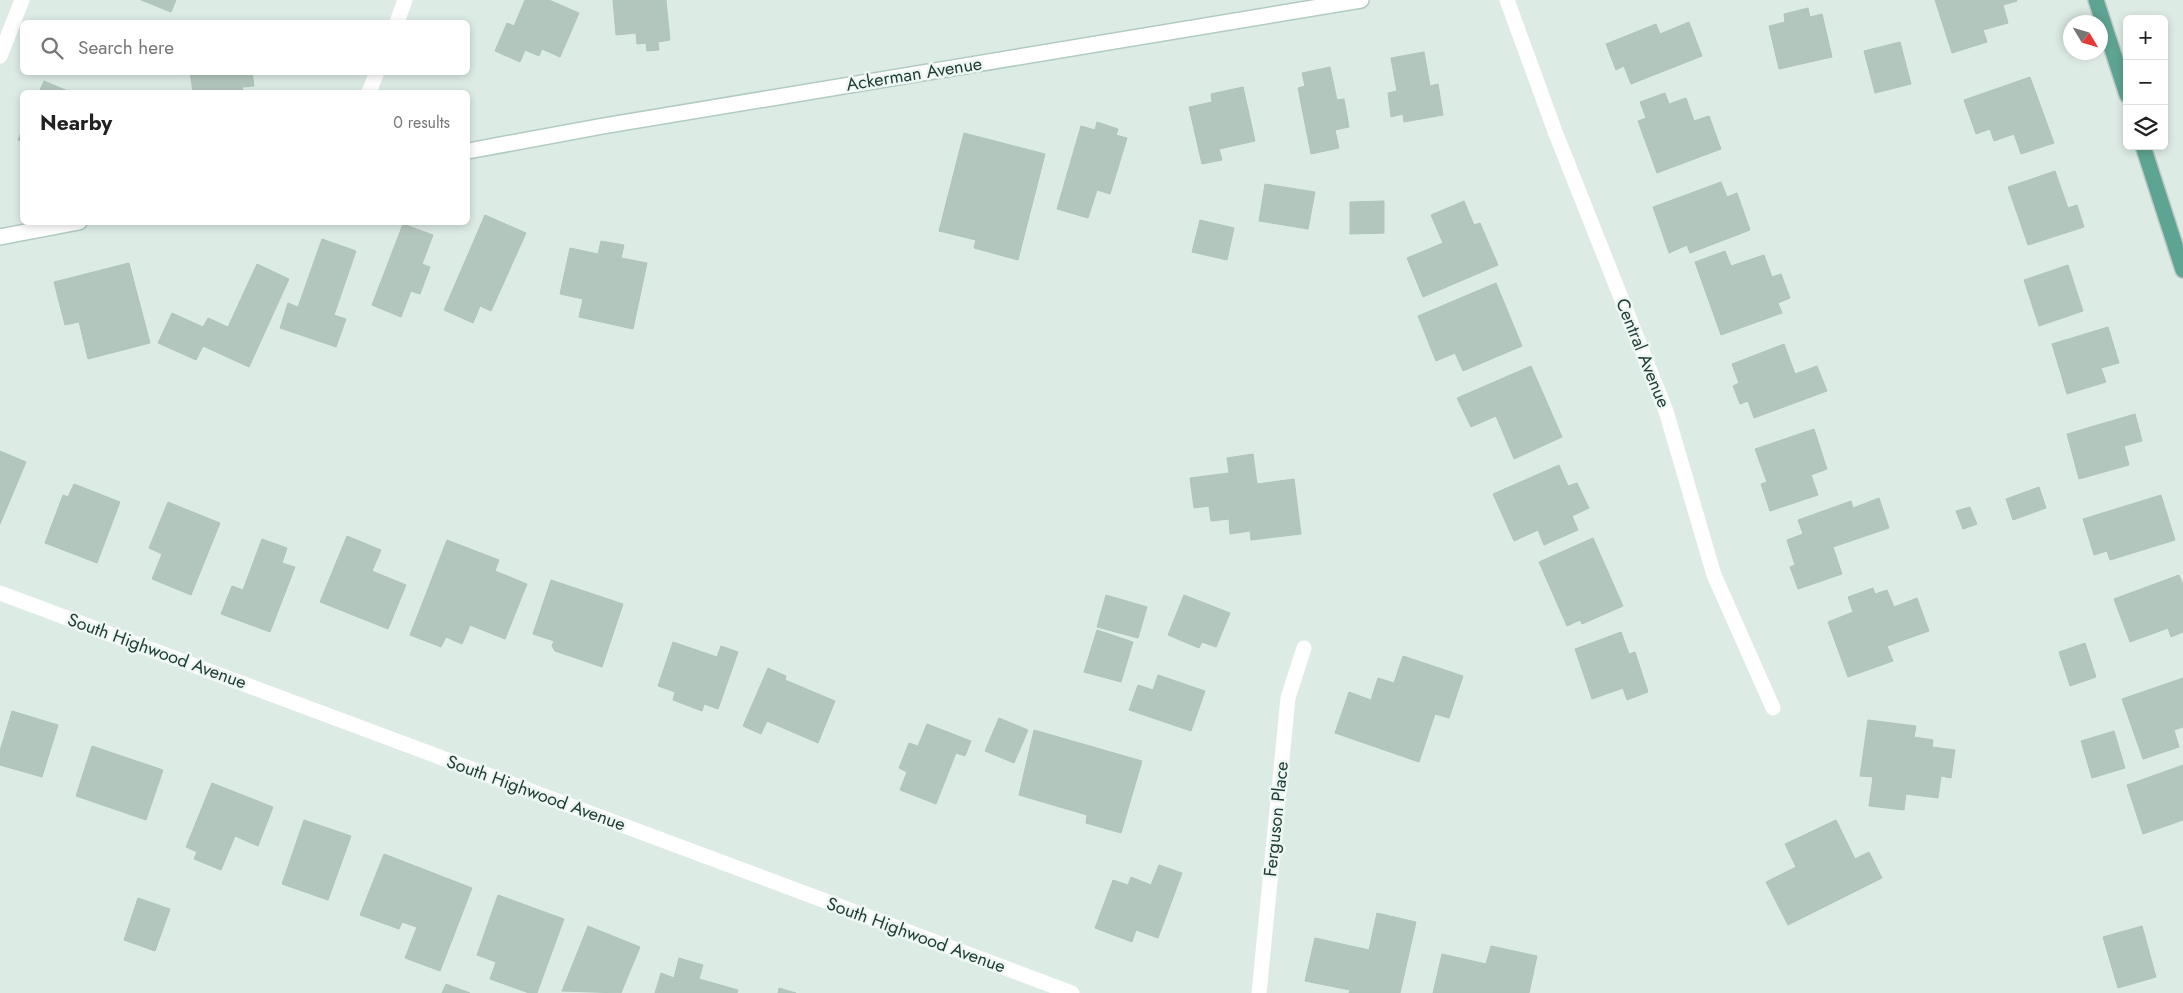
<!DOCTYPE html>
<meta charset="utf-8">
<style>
:root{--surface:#fff;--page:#f2f2f2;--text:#222;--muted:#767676;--line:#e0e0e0}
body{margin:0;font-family:Jost,sans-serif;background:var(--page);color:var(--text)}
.controls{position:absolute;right:15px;top:15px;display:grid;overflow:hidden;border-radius:8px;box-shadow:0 2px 8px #0003}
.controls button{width:45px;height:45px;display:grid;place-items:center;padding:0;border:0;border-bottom:1px solid var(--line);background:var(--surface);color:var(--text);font:25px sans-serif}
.compass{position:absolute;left:2063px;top:15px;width:45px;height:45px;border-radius:50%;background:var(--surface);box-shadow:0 2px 8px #0003;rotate:128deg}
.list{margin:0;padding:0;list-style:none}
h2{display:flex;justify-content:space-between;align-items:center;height:65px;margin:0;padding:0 20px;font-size:21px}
h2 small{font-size:16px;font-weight:400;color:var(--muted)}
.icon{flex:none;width:28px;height:28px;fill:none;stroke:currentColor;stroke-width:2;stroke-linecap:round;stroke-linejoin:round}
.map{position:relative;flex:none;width:2183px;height:993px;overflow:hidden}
.search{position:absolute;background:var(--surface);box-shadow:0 2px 8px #0003;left:20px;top:20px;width:450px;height:55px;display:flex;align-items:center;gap:12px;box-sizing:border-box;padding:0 18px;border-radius:8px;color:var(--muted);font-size:19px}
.panel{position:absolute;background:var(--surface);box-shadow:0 2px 8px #0003;left:20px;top:90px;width:450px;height:135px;border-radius:8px}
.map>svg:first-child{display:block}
.building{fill:#b3c6be;stroke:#afc5bc}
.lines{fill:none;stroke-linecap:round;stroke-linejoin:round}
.secondary-casing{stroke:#b0cbc1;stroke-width:18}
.primary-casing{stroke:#c0c8c6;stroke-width:18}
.street{stroke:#fff;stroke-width:15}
.secondary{stroke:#fff;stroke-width:15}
.primary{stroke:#5ea492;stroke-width:15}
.labels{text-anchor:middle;stroke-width:5;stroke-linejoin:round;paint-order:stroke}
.street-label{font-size:18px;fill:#1e3b34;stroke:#eef7f3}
</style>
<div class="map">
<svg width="2183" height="993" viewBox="0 0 2183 993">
<rect width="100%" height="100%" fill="#ddebe5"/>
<path class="building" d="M141,0H176L171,12Z
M525,0H549L579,13L560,57L542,49L539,56L525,50L520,62L495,51L507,23L514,26Z
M613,0H666L670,40L658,42L659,50L647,51L646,43L637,44L636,33L616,35Z
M1935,0H2017V1L2003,5L2008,23L1983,30L1987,42L1952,53Z
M1808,8L1810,17L1822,14L1832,57L1779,69L1769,26L1785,22L1784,14Z
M1689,22L1702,56L1631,84L1624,66L1616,70L1606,44L1656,24L1660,34Z
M1900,42L1911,84L1875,93L1864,51Z
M1424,52L1430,86L1438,84L1443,115L1404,122L1403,114L1391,117L1388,93L1397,91L1391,58Z
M1330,67L1337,100L1344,99L1349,127L1335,130L1339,148L1311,154L1298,88L1305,86L1302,73Z
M190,72H252L254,86L242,87L243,92H193Z
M2030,77L2054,143L2021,154L2014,134L1994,141L1990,129L1976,134L1964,100Z
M44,81L70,92H39Z
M1243,87L1255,141L1219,149L1222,160L1202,164L1189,107L1212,102L1211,94Z
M1665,93L1669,104L1686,98L1694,121L1709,116L1721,149L1657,173L1638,121L1646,118L1640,102Z
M1097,122L1118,129L1116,135L1127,138L1110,194L1097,190L1088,218L1057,209L1081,126L1095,130Z
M22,130V141L18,140Z
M964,133L1045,154L1018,260L974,248L976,240L939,231Z
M2055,171L2068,208L2077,205L2084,227L2028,245L2008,187Z
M1721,182L1727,197L1737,193L1750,230L1690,253L1687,245L1669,253L1653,207Z
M1265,184L1315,192L1308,229L1259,221Z
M1384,201V233L1350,234V202Z
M1464,201L1474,225L1480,223L1498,265L1423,297L1407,258L1443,243L1431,215Z
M485,215L526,233L491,311L480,306L473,323L444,310Z
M1200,220L1234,228L1227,260L1192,252Z
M403,224L433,235L422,264L430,267L420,294L411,291L401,317L372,305Z
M322,239L356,251L334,315L346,319L336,347L280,328L288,303L298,307Z
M601,241L624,245L621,258L647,263L633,329L579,317L583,299L560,294L570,248L598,254Z
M1725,251L1731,266L1764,255L1772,277L1781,274L1790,298L1778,303L1782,313L1721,335L1695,262Z
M129,263L150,343L88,359L79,322L65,325L54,282Z
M257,264L289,279L249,367L203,346L196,360L158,343L172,313L203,327L208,318L228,327Z
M2068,265L2083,311L2039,326L2024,280Z
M1496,283L1522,346L1463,371L1455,353L1436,361L1418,316Z
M2108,327L2119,363L2101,368L2106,382L2067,394L2052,344Z
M1784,344L1795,374L1817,366L1827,391L1754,418L1748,401L1740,404L1733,386L1739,383L1732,364Z
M1531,366L1562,437L1514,459L1496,416L1471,427L1457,398Z
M2135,414L2142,441L2124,446L2129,465L2079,479L2067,434Z
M1814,429L1827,469L1811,475L1818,495L1770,511L1761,484L1767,482L1755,449Z
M0,451L26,462L0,524Z
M1253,454L1257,484L1294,479L1301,534L1251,540L1250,531L1230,534L1229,519L1211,521L1209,506L1194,508L1190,478L1229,473L1227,458Z
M1559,465L1568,486L1577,483L1589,508L1572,516L1578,530L1544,545L1538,530L1514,541L1493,494Z
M74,484L120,502L97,563L45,543L63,495L68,497Z
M2039,487L2046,508L2013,520L2006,499Z
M2161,495L2175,540L2110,560L2107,551L2094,555L2083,519Z
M1879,498L1889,528L1833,547L1842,574L1798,589L1790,567L1795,565L1787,540L1803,534L1798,520L1851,501L1853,508Z
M168,502L220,523L191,595L152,579L162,554L149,548Z
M1970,507L1977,524L1963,529L1956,511Z
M347,536L381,550L372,571L406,585L388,629L320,602Z
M1593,538L1623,606L1582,624L1580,620L1567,626L1539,562Z
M262,539L287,548L282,563L295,567L270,632L221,614L232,586L243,590Z
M447,540L499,560L495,571L527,584L505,639L470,625L462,644L446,637L441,647L410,635Z
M2179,575L2183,585V632L2171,637L2168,628L2130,642L2114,599Z
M551,580L623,604L602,667L555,651L552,646L554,641L533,634Z
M1873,588L1875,594L1887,590L1894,607L1917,598L1929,631L1887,646L1893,661L1848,677L1828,622L1853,612L1848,597Z
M1106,595L1147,607L1138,638L1097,627Z
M1184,595L1230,613L1216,647L1202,642L1199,648L1168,635Z
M1097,630L1133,642L1121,682L1084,672Z
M1621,632L1629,654L1635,652L1648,692L1627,700L1623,688L1592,699L1575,649Z
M673,642L717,657L721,646L738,652L718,709L704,704L702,711L673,700L675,692L658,686Z
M2085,643L2096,677L2070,686L2059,652Z
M1403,656L1463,676L1449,718L1435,714L1419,762L1335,733L1349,692L1371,700L1378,678L1394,683Z
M768,668L786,676L785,680L835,701L818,743L767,721L761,734L743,726Z
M1158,675L1205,691L1191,731L1129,710L1138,685L1153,690Z
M2183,678V727L2174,730L2179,747L2143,759L2122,699Z
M12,711L58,725L42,777L0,765V751Z
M999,718L1028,730L1014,763L985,751Z
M1868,720L1916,726L1914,737L1933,740L1932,747L1955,750L1951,778L1941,776L1938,798L1906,794L1904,810L1869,806L1873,777L1860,776Z
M927,724L971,741L965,756L956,753L936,804L900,790L907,772L899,768L909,743L918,746Z
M1034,730L1142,761L1121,833L1086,823L1087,815L1019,795Z
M2114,731L2125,768L2092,778L2081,741Z
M92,746L163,770L146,820L76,796Z
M2183,765V820L2143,834L2127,785Z
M212,783L273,807L258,846L235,836L221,870L194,859L197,852L186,847Z
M304,820L351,836L328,900L282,884Z
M1836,820L1855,859L1869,852L1882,878L1788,925L1766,882L1796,867L1785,844Z
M384,854L472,888L440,971L405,958L417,927L402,922L399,929L360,915Z
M1159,865L1182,873L1158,938L1136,930L1132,942L1095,928L1113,880L1128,885L1131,877L1151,885Z
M498,895L564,919L537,993H529L490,979L496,962L477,955Z
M138,898L170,909L155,951L124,940Z
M1377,913L1416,922L1400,993H1349L1350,990L1305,981L1315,938L1369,950Z
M588,926L640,947L621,993L562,991Z
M2142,926L2156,977L2118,988L2103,937Z
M1491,946L1537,956L1529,993H1433L1442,954L1486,964Z
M679,958L703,965L699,979L738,990L737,993H655L661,973L674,978Z
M446,984L470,993H442Z
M779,988L796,993H778Z"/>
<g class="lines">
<defs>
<path id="secondary" d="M468,151L603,126L1361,0
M0,237L79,222"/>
<path id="primary" d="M2096,0L2127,95
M2143,146L2183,270"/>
</defs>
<use href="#secondary" class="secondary-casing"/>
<use href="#primary" class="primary-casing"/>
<path class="street" d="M1507,0L1556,134L1666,411L1714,575L1773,708
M397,22L405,0
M0,56L22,0
M369,92L377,72
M0,593L1072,993
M1259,993L1288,698L1304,648"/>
<use href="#secondary" class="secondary"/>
<use href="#primary" class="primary"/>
</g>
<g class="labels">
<g class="street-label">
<text transform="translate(914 74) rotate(-9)" y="6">Ackerman Avenue</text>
<text transform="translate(1643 353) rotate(68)" y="6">Central Avenue</text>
<text transform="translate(157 651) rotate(20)" y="6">South Highwood Avenue</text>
<text transform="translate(536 793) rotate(20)" y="6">South Highwood Avenue</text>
<text transform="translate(1276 819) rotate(-84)" y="6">Ferguson Place</text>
<text transform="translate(916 935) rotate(20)" y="6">South Highwood Avenue</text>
</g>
</g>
</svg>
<div class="controls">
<button>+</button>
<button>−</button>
<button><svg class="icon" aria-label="layers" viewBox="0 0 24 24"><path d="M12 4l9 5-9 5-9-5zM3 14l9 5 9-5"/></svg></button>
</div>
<svg class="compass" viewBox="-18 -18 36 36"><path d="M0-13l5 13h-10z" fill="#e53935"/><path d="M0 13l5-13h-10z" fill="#767676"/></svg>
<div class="search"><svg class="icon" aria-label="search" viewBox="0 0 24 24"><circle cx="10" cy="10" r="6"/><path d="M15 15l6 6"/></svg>Search here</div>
<section class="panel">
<h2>Nearby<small>0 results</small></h2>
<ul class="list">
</ul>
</section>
</div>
